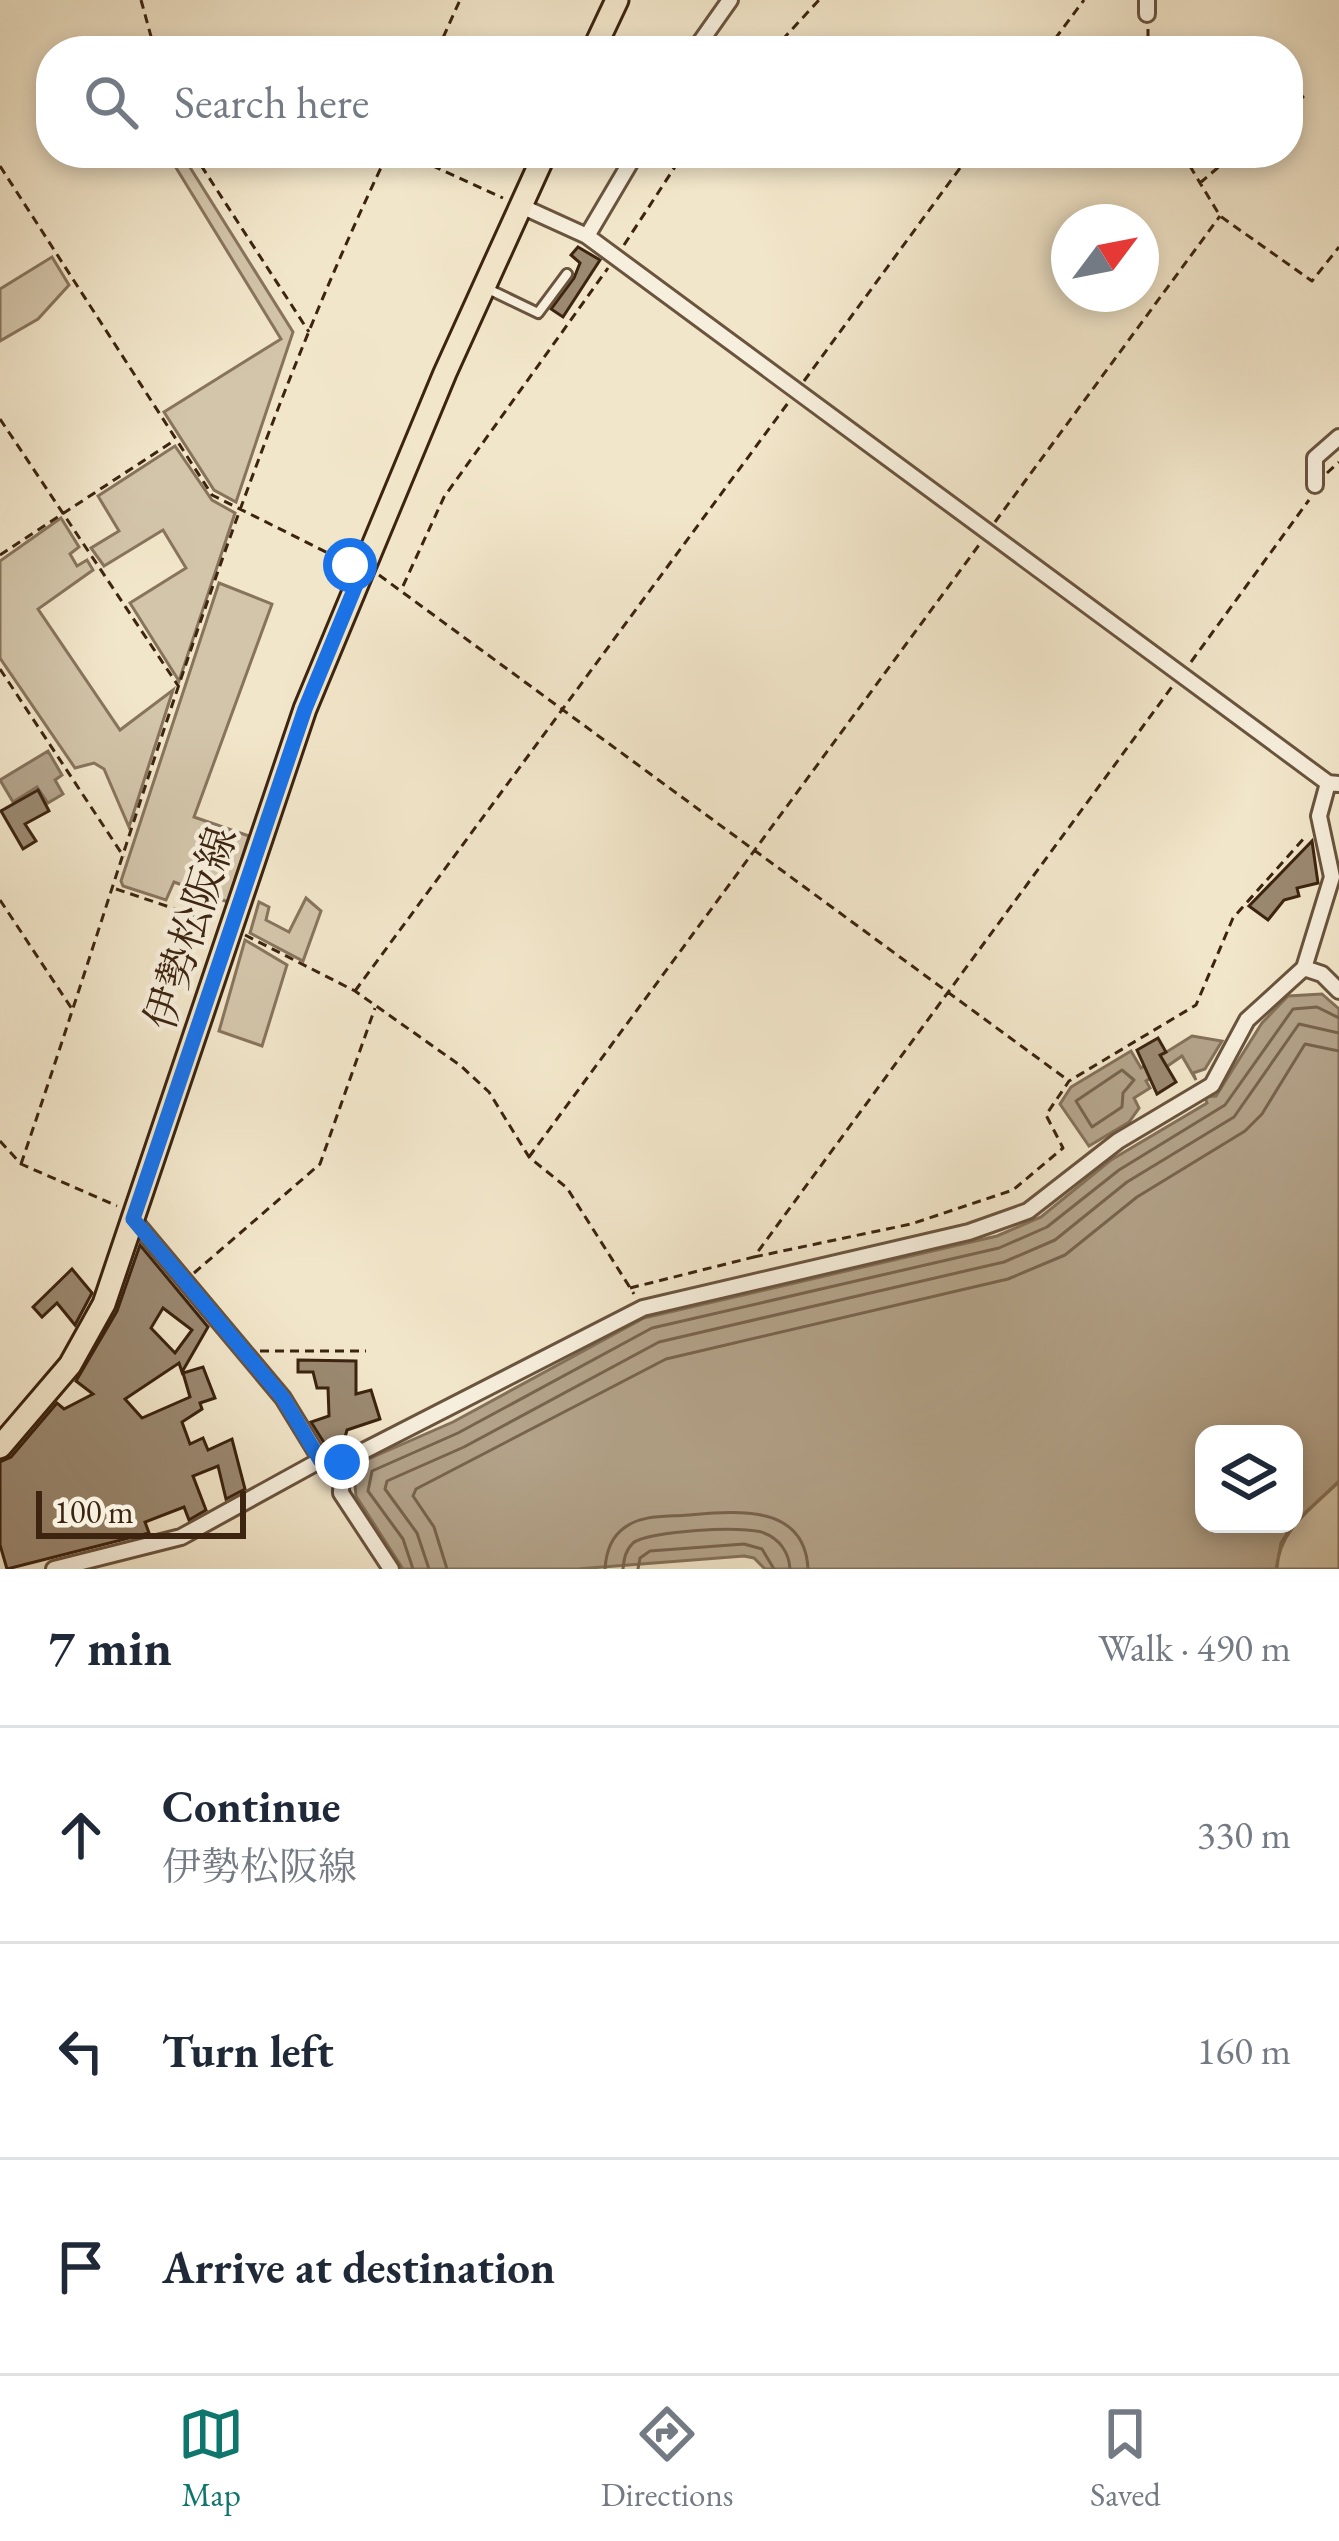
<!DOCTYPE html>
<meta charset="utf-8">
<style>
:root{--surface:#fff;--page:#f2f2f3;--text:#1f2937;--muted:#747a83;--line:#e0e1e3;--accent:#0f766e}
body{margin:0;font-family:"EB Garamond","Noto Serif JP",serif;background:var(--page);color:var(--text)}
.controls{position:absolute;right:36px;bottom:36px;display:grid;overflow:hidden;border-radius:24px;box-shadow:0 6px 18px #0003}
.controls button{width:108px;height:108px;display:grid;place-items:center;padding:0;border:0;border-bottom:3px solid var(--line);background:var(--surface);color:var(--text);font:60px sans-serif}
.compass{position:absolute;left:1051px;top:204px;width:108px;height:108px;border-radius:50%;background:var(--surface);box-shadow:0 6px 18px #0003;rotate:58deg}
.scale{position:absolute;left:36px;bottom:30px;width:210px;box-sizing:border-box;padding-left:12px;border:6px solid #3c2410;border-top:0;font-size:33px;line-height:42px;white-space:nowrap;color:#3c2410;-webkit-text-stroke:9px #f7efdd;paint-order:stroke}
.stop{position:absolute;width:36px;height:36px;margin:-27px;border:9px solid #1a73e8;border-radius:50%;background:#fff}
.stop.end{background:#1a73e8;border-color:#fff;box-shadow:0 3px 12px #0008}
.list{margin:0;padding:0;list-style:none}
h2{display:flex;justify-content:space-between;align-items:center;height:156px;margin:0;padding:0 48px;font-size:51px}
h2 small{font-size:39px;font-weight:400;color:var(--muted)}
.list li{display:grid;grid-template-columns:78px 1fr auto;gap:36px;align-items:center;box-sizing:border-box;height:216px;padding:0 48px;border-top:3px solid var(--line)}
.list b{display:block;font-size:45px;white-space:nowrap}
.list p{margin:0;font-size:39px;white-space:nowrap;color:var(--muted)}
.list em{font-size:39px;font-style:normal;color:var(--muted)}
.icon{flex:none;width:66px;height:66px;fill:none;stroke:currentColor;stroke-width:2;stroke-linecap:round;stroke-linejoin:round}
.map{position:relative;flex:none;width:1339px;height:1569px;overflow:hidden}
.search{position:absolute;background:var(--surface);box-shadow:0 6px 18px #0003;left:36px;right:36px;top:36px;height:132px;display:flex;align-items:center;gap:30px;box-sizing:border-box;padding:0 42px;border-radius:48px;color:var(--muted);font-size:45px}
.sheet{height:804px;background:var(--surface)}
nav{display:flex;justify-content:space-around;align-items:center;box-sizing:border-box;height:168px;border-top:3px solid var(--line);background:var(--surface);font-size:33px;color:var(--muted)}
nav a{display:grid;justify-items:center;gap:6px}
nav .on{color:var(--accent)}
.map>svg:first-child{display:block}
.green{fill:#d3c5aa;stroke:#88745d;stroke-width:3}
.water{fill:#b4a48b;stroke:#84715a;stroke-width:3}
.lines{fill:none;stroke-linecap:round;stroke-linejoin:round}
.shore{stroke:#78644e;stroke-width:3}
.building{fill:#9b8971;stroke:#3c2410;stroke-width:3;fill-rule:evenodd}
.lane-casing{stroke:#6a543e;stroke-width:14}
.street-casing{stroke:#6a543e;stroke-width:20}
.primary-casing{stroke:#3c2410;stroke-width:27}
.path{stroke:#3c2410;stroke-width:3;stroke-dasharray:9 6;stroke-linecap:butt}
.lane{stroke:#f7efdd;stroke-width:8}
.street{stroke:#f7efdd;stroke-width:14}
.primary{stroke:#f2e6ca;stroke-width:21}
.route{stroke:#1a73e8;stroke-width:15}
.labels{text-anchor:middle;stroke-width:9;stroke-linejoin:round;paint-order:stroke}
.street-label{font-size:42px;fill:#3c2410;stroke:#f7efdd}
</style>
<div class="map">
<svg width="1339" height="1569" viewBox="0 0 1339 1569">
<rect width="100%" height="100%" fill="#f2e6ca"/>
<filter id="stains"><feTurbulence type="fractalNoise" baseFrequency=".00167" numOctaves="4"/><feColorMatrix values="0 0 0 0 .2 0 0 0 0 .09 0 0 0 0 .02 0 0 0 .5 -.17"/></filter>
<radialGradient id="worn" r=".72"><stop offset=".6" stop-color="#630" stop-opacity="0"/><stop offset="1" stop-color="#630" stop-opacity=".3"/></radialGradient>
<path class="green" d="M167,153H181L293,332L236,502L214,490L164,412L281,339Z
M52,257L69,285L38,319L0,341V289Z
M175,446L212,500L235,513L179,681L130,603L186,568L163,530L104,566L91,548L119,531L98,496Z
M61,518L79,547L70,554L77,566L87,560L93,570L38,609L120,730L173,690L129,827L104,769L94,763L75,768L0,658V561Z
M219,583L272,604L194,817L249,836L228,902L174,882L166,900L123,886L121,881Z
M306,898L321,911L303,961L250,933L259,902L269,907L266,920L289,932Z
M245,940L287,965L262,1046L219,1031Z
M1339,1482V1569H1277C1278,1530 1313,1507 1339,1482Z"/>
<path class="water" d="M48,751L62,775L55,780L63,794L48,803L37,787L13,802L0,780Z
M1322,994L1339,1009V1481L1294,1523V1434H1204V1524H1293L1281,1543L1276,1569H765L754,1558L744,1556L577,1569H403L356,1496L354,1474L364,1461L453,1422L644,1318L997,1236L1041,1217L1111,1160L1207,1103L1205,1097L1216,1096L1262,1023L1288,996Z
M1192,1036L1222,1041L1205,1069L1193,1073L1196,1080L1182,1056L1146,1081L1150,1088L1134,1098L1139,1108L1129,1122L1089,1146L1060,1104L1071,1087L1131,1051L1141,1068Z"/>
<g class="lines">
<path class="shore" d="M1122,1070L1134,1080L1123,1093L1122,1107L1092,1127L1076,1101Z
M413,1569L403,1539L368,1491L372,1471L458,1433L652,1328L999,1248L1047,1227L1119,1170L1225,1105L1293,1009L1317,1007L1339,1018
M429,1569L417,1533L385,1489L387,1481L464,1447L659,1342L1004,1262L1055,1240L1127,1182L1234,1117L1299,1024L1339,1033
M447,1569L434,1527L413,1496L416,1489L666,1359L1008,1279L1065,1255L1137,1197L1245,1131L1262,1114L1305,1044L1339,1051
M605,1569C606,1553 610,1538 624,1528C642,1514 668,1517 688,1515C735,1511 805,1503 808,1569
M623,1569C624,1559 625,1551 633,1543C647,1531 746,1525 764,1533C780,1539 789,1553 790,1569
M638,1569L640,1558L650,1551L744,1544L762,1549L774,1569"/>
</g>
<path class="building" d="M578,247L600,260L563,317L551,309L574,278L580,263L571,255Z
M38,790L49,811L25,824L36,841L23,849L1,811Z
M1312,841L1318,883L1297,888L1299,896L1284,900L1268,920L1249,906Z
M1158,1038L1166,1052L1160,1055L1176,1082L1157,1094L1137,1050Z
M140,1245L208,1327L182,1372L179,1363L125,1399L142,1418L190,1397L183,1373L203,1367L215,1398L200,1403L202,1409L182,1422L190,1444L203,1438L208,1450L232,1439L245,1489L226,1499L218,1466L193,1476L206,1510L189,1520L184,1507L145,1522L149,1533L7,1569L0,1545V1462L11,1457L57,1403L64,1409L93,1394L76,1381L117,1311ZM163,1308L192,1330L175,1353L151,1328Z
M72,1269L92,1293L75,1325L57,1303L42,1317L33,1307Z
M298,1360L356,1361V1394L371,1390L380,1419L347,1430L344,1441L328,1449L311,1422L329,1416L328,1388H317L313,1372H298Z"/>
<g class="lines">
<defs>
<path id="lane" d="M486,288L538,313L567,274"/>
<path id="street" d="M1147,0V14
M694,51L730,0
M521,206L587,236L636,153
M587,236L1328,783L1339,784
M1315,485V458L1339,437
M1304,968L1322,974L1339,991
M133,1219L283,1398L321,1460
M342,1462L341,1493L391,1569
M54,1569L181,1537L321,1460L342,1462L643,1308L969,1232L1028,1211L1118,1141L1212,1085L1247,1020L1304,968L1332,877L1319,816L1328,783"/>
<path id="primary" d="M593,51L617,0
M0,1447L70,1365L104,1304L305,709L445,373L545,153"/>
</defs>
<use href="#lane" class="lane-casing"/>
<use href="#street" class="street-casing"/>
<use href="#primary" class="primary-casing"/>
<path class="path" d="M141,0L155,51
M1148,29V51
M437,51L460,0
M772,51L819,0
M1046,51L1084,0
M1288,109L1304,96
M193,153L309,332
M405,153L503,198
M1182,153L1220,216L1312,281L1339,247
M0,166L212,495L348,563
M1200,183L1235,153
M624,245L684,153
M804,381L971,153
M0,419L179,687
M1327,473L1339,462
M995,522L1220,216
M0,555L175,440
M379,575L1069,1081
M403,586L444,497L608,268
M1191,662L1309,500
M0,669L124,857
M116,889L214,922
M0,900L72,1009
M245,935L355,991L461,1066L489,1092L529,1157L567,1188L634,1294
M355,991L788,403
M0,1141L21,1164L117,1206
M529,1157L979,545
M21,1164C137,825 233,476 388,153
M754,1257L911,1224L1013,1190L1063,1148L1046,1115L1069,1081L1196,1005L1233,918L1306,836
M194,1273L320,1164L375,1008
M630,1288L754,1257L1174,684
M260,1351H366"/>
<use href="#lane" class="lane"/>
<use href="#street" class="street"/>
<use href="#primary" class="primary"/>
</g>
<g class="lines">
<path class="route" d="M342,1462L320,1460L283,1398L133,1219L305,709L363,568L350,565"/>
</g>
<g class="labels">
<g class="street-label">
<text transform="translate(190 928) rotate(-72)" y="15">伊勢松阪線</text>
</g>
</g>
<rect width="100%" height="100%" filter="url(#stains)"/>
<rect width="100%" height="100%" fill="url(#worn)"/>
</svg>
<div class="controls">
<button><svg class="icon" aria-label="layers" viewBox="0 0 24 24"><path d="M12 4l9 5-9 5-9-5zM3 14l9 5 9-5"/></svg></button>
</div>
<svg class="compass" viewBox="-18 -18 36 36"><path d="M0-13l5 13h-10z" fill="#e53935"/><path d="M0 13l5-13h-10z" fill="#747a83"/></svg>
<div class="scale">100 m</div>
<div class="stop" style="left:350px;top:565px"></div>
<div class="stop end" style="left:342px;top:1462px"></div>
<div class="search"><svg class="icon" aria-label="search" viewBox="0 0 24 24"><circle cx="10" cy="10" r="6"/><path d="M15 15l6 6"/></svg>Search here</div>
</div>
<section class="sheet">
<h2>7 min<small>Walk · 490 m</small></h2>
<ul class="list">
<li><svg class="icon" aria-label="ahead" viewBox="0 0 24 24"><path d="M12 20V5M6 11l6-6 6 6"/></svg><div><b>Continue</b><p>伊勢松阪線</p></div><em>330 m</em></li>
<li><svg class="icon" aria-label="left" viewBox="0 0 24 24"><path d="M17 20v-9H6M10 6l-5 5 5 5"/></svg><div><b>Turn left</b></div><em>160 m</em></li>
<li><svg class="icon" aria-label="arrive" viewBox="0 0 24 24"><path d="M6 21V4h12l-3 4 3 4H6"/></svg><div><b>Arrive at destination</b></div></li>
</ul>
</section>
<nav>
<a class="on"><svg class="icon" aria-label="map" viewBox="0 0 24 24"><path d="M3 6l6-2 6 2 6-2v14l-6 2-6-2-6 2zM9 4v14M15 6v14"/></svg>Map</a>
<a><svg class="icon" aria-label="directions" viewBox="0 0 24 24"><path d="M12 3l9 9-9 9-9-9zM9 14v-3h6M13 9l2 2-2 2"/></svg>Directions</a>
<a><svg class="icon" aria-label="saved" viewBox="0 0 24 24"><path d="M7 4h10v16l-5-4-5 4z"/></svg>Saved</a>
</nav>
